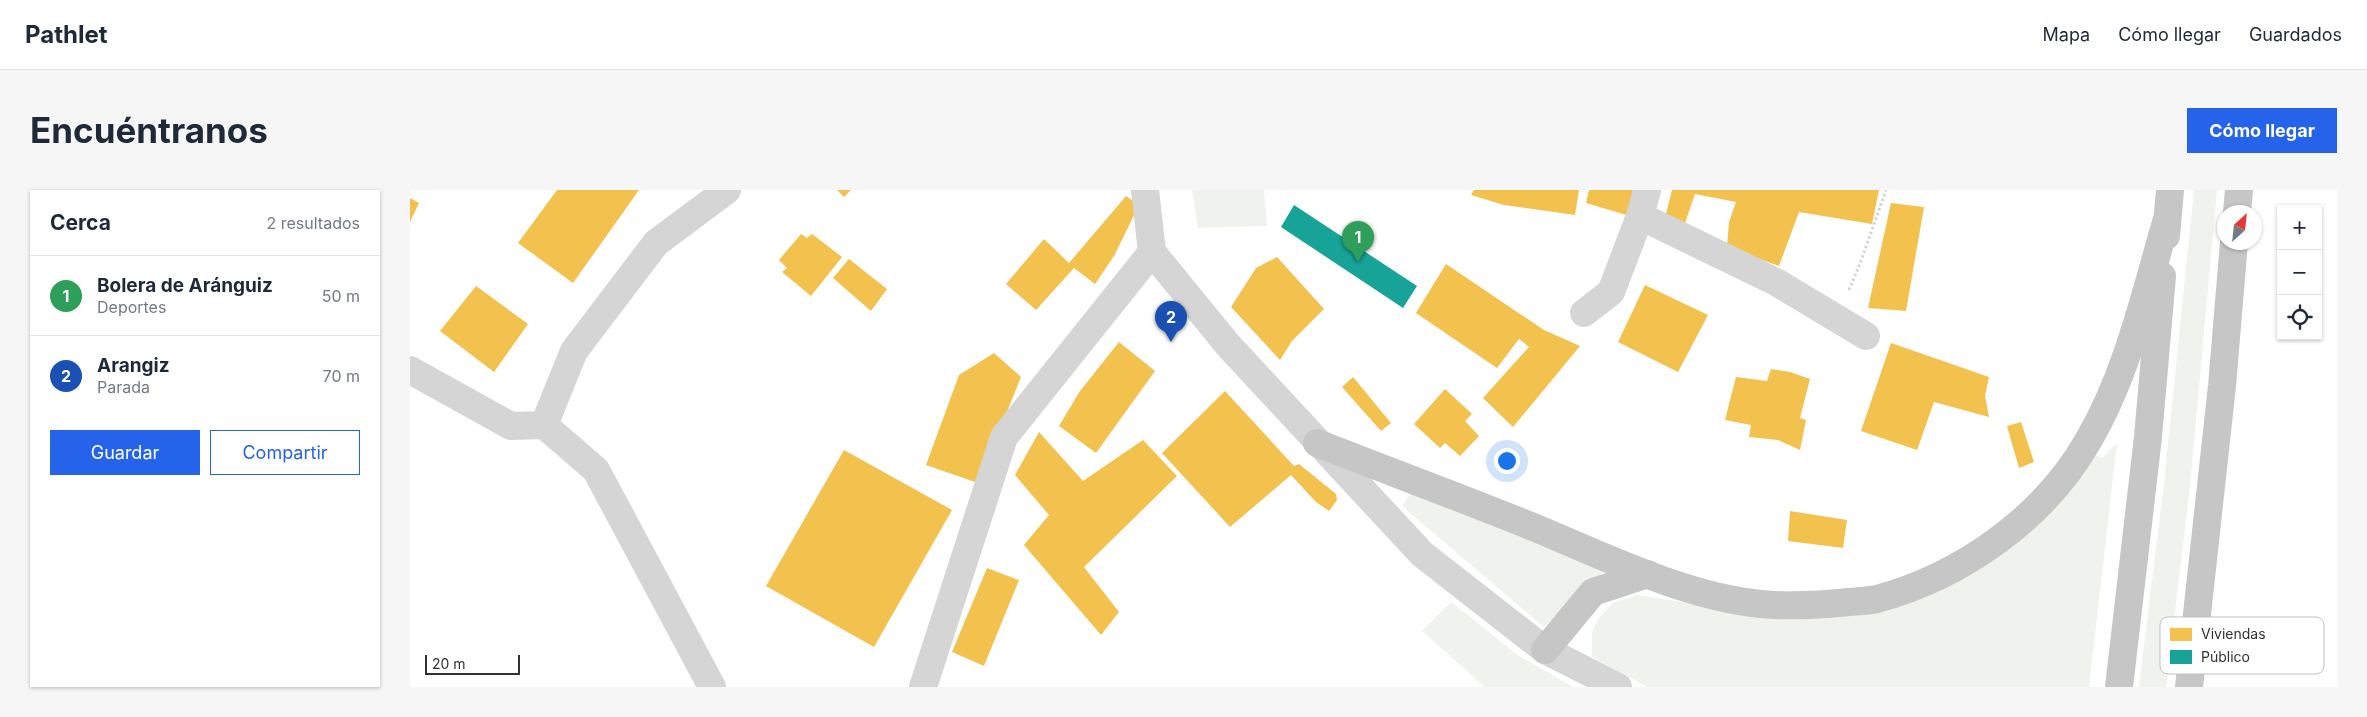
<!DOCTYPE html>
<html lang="es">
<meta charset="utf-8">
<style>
:root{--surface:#fff;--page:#f6f6f7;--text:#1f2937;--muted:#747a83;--line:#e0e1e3;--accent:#2563eb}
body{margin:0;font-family:Inter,sans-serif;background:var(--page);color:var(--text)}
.controls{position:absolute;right:15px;top:15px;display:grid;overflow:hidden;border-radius:0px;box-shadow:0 1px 4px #0004}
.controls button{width:45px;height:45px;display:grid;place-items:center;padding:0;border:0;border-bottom:1px solid var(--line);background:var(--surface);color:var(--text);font:25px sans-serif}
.compass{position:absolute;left:1807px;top:15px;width:45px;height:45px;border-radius:50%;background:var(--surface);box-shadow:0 1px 4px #0004;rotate:27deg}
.scale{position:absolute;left:15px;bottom:12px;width:95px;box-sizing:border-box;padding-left:5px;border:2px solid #313131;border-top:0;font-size:14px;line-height:18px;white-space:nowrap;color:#313131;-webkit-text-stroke:4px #fff;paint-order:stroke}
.you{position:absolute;left:1096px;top:270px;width:18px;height:18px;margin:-12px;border:4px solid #fff;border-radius:50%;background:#1a73e8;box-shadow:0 0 0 8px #1a73e833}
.badge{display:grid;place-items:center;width:32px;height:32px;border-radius:50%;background:var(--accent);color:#fff;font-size:16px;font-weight:700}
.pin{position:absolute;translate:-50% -41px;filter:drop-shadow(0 1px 2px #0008)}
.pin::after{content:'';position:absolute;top:26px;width:18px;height:15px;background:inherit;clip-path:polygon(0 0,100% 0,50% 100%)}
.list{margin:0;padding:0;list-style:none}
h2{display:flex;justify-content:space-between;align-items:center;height:65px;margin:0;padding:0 20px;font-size:21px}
h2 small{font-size:16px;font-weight:400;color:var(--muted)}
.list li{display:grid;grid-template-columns:32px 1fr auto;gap:15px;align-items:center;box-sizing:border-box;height:80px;padding:0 20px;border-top:1px solid var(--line)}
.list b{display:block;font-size:19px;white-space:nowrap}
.list p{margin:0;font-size:16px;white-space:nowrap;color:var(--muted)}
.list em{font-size:16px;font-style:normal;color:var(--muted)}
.actions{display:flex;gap:10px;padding:15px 20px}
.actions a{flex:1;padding:11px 0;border:1px solid var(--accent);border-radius:0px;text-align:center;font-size:18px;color:var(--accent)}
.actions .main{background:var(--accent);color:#fff}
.icon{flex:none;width:28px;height:28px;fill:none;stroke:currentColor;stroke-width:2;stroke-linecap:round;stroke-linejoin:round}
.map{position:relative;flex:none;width:1927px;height:497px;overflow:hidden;border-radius:0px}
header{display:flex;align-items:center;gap:30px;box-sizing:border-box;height:70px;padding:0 25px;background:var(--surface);border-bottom:1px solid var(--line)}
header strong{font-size:24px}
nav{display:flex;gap:28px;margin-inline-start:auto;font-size:18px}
.intro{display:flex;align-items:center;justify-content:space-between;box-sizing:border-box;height:120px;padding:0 30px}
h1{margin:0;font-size:35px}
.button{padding:12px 22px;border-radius:0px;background:var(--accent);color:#fff;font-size:18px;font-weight:700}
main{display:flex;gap:30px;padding:0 30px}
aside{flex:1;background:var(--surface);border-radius:0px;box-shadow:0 1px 4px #0004}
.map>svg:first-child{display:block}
.green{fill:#f0f3ed}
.homes{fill:#f2c14e}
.public{fill:#17a398}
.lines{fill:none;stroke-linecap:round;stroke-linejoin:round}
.path{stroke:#d4d4d4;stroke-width:3;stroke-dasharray:2.5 2.5;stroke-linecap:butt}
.minor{stroke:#d5d5d5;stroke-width:28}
.tertiary{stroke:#d5d5d5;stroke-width:28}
.trunk{stroke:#c6c6c6;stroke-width:28}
.key{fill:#fff;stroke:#c1c1c1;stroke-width:1}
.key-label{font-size:14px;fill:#313131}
</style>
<header>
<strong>Pathlet</strong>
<nav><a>Mapa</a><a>Cómo llegar</a><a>Guardados</a></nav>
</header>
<div class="intro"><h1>Encuéntranos</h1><a class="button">Cómo llegar</a></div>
<main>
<aside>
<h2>Cerca<small>2 resultados</small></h2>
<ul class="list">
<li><span class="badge" style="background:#2e9e5b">1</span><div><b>Bolera de Aránguiz</b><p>Deportes</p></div><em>50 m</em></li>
<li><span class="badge" style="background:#1a4fb4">2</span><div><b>Arangiz</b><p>Parada</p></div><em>70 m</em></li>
</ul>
<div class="actions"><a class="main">Guardar</a><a>Compartir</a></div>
</aside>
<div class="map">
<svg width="1927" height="497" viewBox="0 0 1927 497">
<rect width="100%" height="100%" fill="#fff"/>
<path class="green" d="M782,0H854L857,36L788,38Z
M1784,0H1807L1780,296L1756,497H1729L1754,293Z
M1707,253L1679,497H1238L1182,467V442L1189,428L1203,413L1228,405L1316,419L1494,410L1680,263L1692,268Z
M1001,303L1195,381L1175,396L1134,437L992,316Z
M1041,412L1109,466L1163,497H1075L1012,441Z"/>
<path class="homes" d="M147,0H229L163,93L108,53Z
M427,0H441L434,7Z
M1064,0H1169L1165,25L1094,15L1061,5Z
M1179,0H1226L1220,26L1176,13Z
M1262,0H1469L1462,34L1389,22L1369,76L1317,57L1319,32L1326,12L1285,4L1275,33L1255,28Z
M716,6L729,15L704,66L685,94L664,78L626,120L596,94L634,49L659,73Z
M0,8L9,13L0,32Z
M1481,13L1514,17L1496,121L1458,118Z
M391,44L397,48L402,44L432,67L401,106L372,82L377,78L369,70Z
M867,67L914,119L882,151L870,170L821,117L846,78Z
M439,69L477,99L461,121L423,88Z
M1036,74L1134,140L1170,156L1103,237L1073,208L1119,157L1109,149L1087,178L1006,123Z
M1235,95L1298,125L1268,182L1208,152Z
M66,96L118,134L84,182L30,141Z
M709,152L745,181L686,263L649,236L670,201Z
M1481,153L1579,187L1575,206L1579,227L1524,212L1507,260L1451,241Z
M584,163L611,187L568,293L516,275L549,185Z
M1361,179L1380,182L1400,189L1390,228L1396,230L1390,260L1368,250L1339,247L1341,235L1315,230L1326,187L1357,191Z
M943,187L981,233L971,241L932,197Z
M1035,199L1062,224L1055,231L1069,246L1050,266L1035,253L1030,258L1004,234Z
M815,201L884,276L889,274L926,304L927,310L919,321L906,312L881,285L820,337L752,263Z
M1611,232L1624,272L1609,278L1597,236Z
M629,242L673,291L733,250L767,286L674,377L709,422L691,445L614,355L639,325L605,285Z
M434,260L542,320L464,457L356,396Z
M1380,321L1437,330L1433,358L1378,351Z
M577,378L609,390L574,476L542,462Z"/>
<path class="public" d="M884,15L1007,96L993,118L871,37Z"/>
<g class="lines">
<path class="path" d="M1439,100L1451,71L1476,0"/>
<path class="minor" d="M1230,26L1366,92L1456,146
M1174,123L1201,102L1230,26L1237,0
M0,180L101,236L134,235L186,280L302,497
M134,235L164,161L246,53L317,0
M513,497L594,247L742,62"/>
<path class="tertiary" d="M735,0L742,62L818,155L1012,364L1135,460L1208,497"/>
<path class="trunk" d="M1827,22L1829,0
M1756,46L1760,0
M907,253C981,282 1054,309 1128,339C1197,368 1277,407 1351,414C1381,417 1410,415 1439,412C1448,411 1458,411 1467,409C1552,386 1634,328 1678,251C1718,183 1735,103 1757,29
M1135,460L1183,402L1238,384
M1709,497L1738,247L1752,86
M1779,497L1812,196L1824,52"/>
</g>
<rect x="1750" y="427" width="164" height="57" rx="8" class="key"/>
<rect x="1760" y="438" width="22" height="13" fill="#f2c14e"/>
<rect x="1760" y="460" width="22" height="14" fill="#17a398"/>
<g class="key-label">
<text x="1791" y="449">Viviendas</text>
<text x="1791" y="472">Público</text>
</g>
</svg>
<div class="controls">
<button>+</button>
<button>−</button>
<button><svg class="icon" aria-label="locate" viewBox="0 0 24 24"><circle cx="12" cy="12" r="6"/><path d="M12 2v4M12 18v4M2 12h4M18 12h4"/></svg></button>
</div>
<svg class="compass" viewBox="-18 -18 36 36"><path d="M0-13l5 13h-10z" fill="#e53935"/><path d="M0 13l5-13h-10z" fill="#747a83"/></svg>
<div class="scale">20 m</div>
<div class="you"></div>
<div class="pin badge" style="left:948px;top:72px;background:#2e9e5b">1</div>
<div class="pin badge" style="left:761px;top:152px;background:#1a4fb4">2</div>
</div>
</main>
